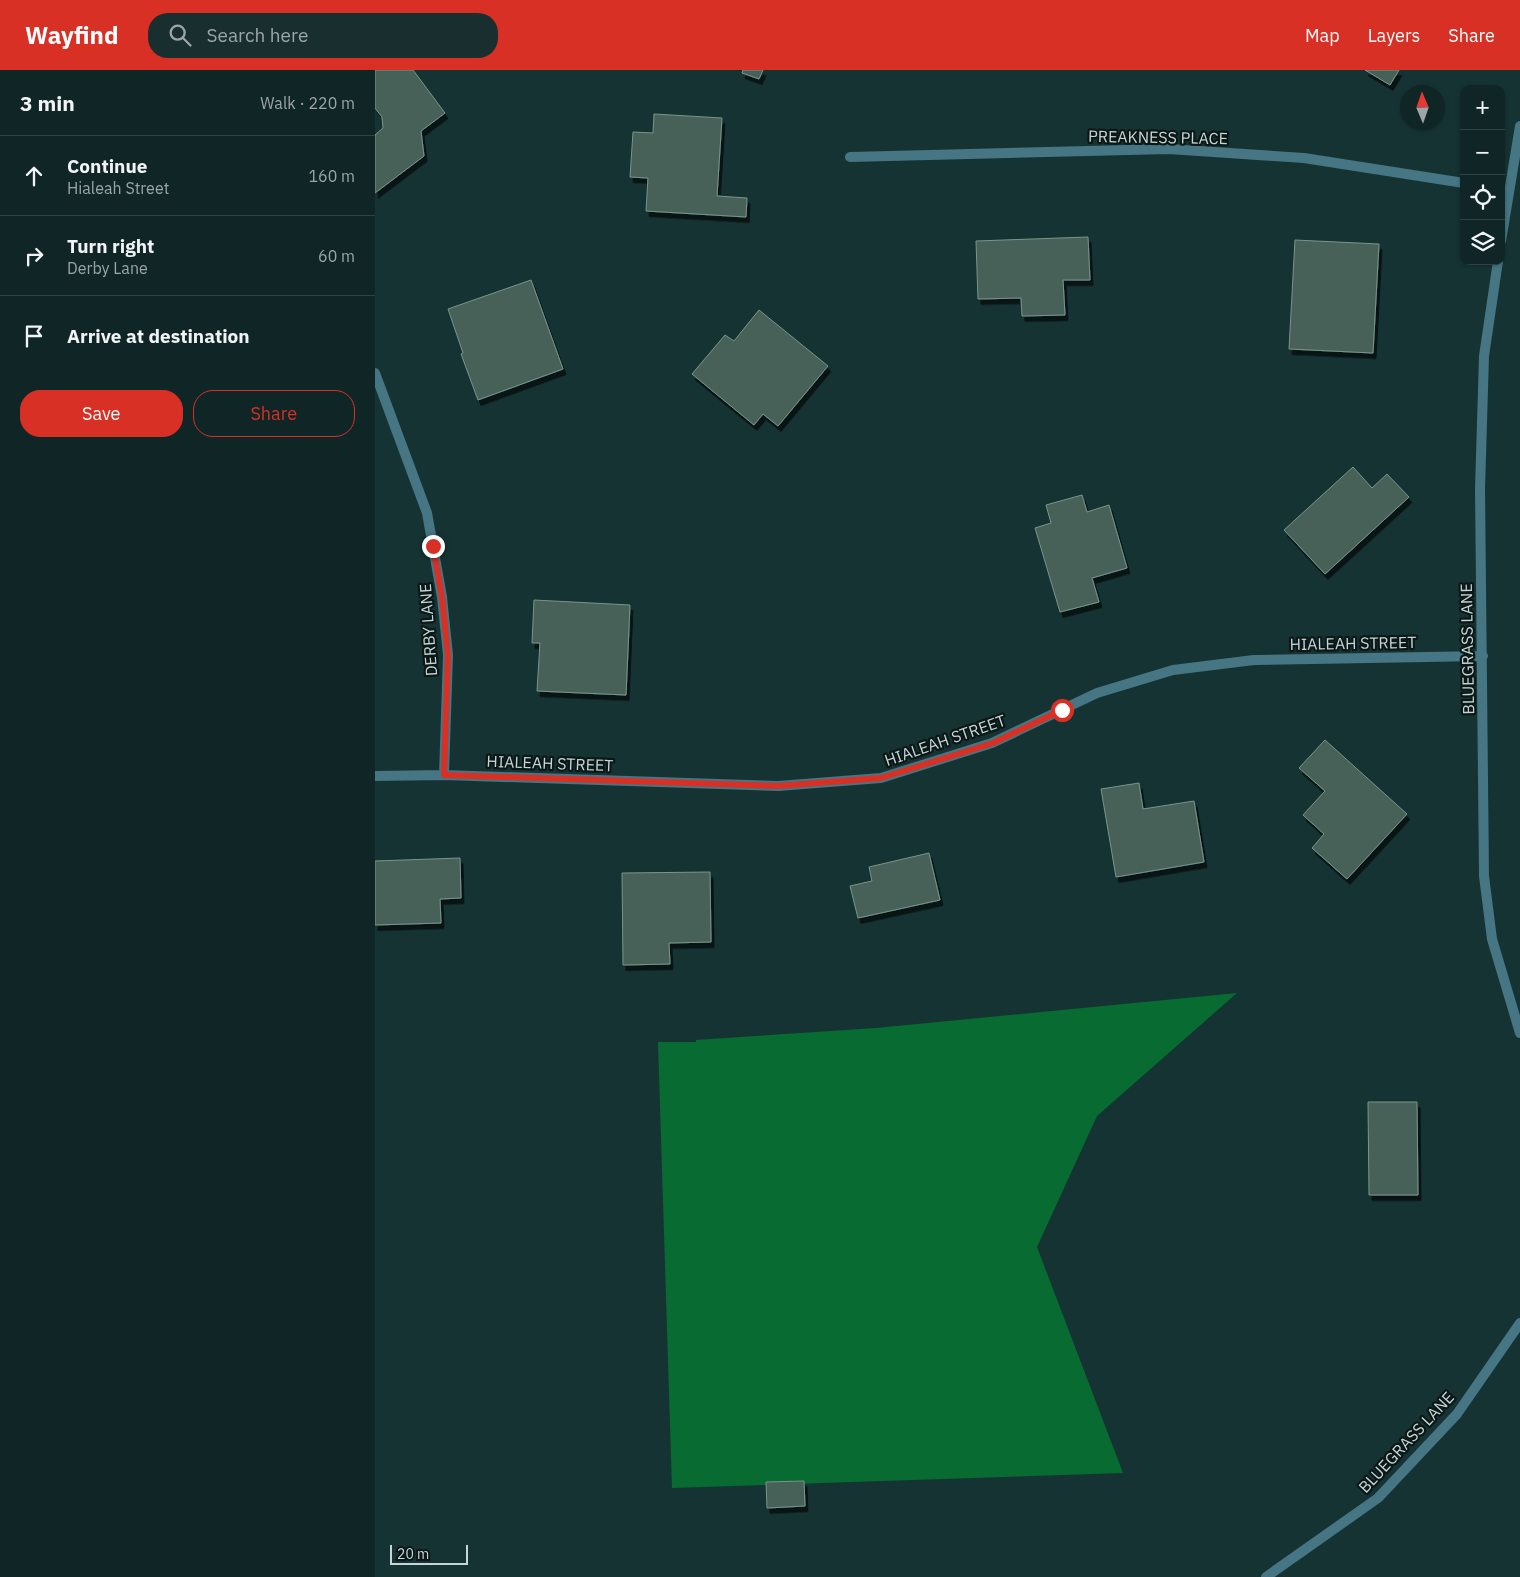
<!DOCTYPE html>
<meta charset="utf-8">
<style>
:root{--surface:#102626;--page:#192e2e;--text:#f1f3f6;--muted:#9ca5a7;--line:#304343;--accent:#d93025}
body{margin:0;font-family:"IBM Plex Sans",sans-serif;background:var(--page);color:var(--text)}
.controls{position:absolute;right:15px;top:15px;display:grid;overflow:hidden;border-radius:10px;box-shadow:0 1px 4px #0004}
.controls button{width:45px;height:45px;display:grid;place-items:center;padding:0;border:0;border-bottom:1px solid var(--line);background:var(--surface);color:var(--text);font:25px sans-serif}
.compass{position:absolute;left:1025px;top:15px;width:45px;height:45px;border-radius:50%;background:var(--surface);box-shadow:0 1px 4px #0004;rotate:358deg}
.scale{position:absolute;left:15px;bottom:12px;width:78px;box-sizing:border-box;padding-left:5px;border:2px solid #c6d6d6;border-top:0;font-size:14px;line-height:18px;white-space:nowrap;color:#c6d6d6;-webkit-text-stroke:4px #0c1818;paint-order:stroke}
.stop{position:absolute;width:15px;height:15px;margin:-11px;border:4px solid #d93025;border-radius:50%;background:#fff}
.stop.end{background:#d93025;border-color:#fff;box-shadow:0 1px 5px #0008}
.list{margin:0;padding:0;list-style:none}
h2{display:flex;justify-content:space-between;align-items:center;height:65px;margin:0;padding:0 20px;font-size:21px}
h2 small{font-size:16px;font-weight:400;color:var(--muted)}
.list li{display:grid;grid-template-columns:32px 1fr auto;gap:15px;align-items:center;box-sizing:border-box;height:80px;padding:0 20px;border-top:1px solid var(--line)}
.list b{display:block;font-size:19px;white-space:nowrap}
.list p{margin:0;font-size:16px;white-space:nowrap;color:var(--muted)}
.list em{font-size:16px;font-style:normal;color:var(--muted)}
.actions{display:flex;gap:10px;padding:15px 20px}
.actions a{flex:1;padding:11px 0;border:1px solid var(--accent);border-radius:20px;text-align:center;font-size:18px;color:var(--accent)}
.actions .main{background:var(--accent);color:#fff}
.icon{flex:none;width:28px;height:28px;fill:none;stroke:currentColor;stroke-width:2;stroke-linecap:round;stroke-linejoin:round}
.map{position:relative;flex:none;width:1145px;height:1507px;overflow:hidden}
header{display:flex;align-items:center;gap:30px;box-sizing:border-box;height:70px;padding:0 25px;background:var(--accent);color:#fff}
header strong{font-size:24px}
nav{display:flex;gap:28px;margin-inline-start:auto;font-size:18px}
.search{width:350px;height:45px;background:var(--page);display:flex;align-items:center;gap:12px;box-sizing:border-box;padding:0 18px;border-radius:20px;color:var(--muted);font-size:19px}
main{display:flex}
aside{flex:1;background:var(--surface)}
.map>svg:first-child{display:block}
.forest{fill:#086c32}
.building{fill:#466158;stroke:#79958c;filter:url(#shadow)}
.lines{fill:none;stroke-linecap:round;stroke-linejoin:round}
.street{stroke:#467583;stroke-width:10}
.route{stroke:#d93025;stroke-width:6}
.labels{text-anchor:middle;stroke-width:4.5;stroke-linejoin:round;paint-order:stroke}
.street-label{font-size:16px;fill:#c6d6d6;stroke:#0c1818}
</style>
<header>
<strong>Wayfind</strong>
<div class="search"><svg class="icon" aria-label="search" viewBox="0 0 24 24"><circle cx="10" cy="10" r="6"/><path d="M15 15l6 6"/></svg>Search here</div>
<nav><a>Map</a><a>Layers</a><a>Share</a></nav>
</header>
<main>
<aside>
<h2>3 min<small>Walk · 220 m</small></h2>
<ul class="list">
<li><svg class="icon" aria-label="ahead" viewBox="0 0 24 24"><path d="M12 20V5M6 11l6-6 6 6"/></svg><div><b>Continue</b><p>Hialeah Street</p></div><em>160 m</em></li>
<li><svg class="icon" aria-label="right" viewBox="0 0 24 24"><path d="M7 20v-9h11M14 6l5 5-5 5"/></svg><div><b>Turn right</b><p>Derby Lane</p></div><em>60 m</em></li>
<li><svg class="icon" aria-label="arrive" viewBox="0 0 24 24"><path d="M6 21V4h12l-3 4 3 4H6"/></svg><div><b>Arrive at destination</b></div></li>
</ul>
<div class="actions"><a class="main">Save</a><a>Share</a></div>
</aside>
<div class="map">
<svg width="1145" height="1507" viewBox="0 0 1145 1507">
<defs>
<filter id="shadow"><feDropShadow dx="3" dy="5.5" stdDeviation="0" flood-color="#0009"/></filter>
</defs>
<rect width="100%" height="100%" fill="#163333"/>
<path class="forest" d="M862,923L722,1046L662,1177L748,1403L297,1418L283,972H321V970L501,958Z"/>
<path class="building" d="M0,0H38L70,43L46,61L49,86L0,123V65L8,58L7,47L0,38Z
M368,0H388L384,9L367,3Z
M990,0H1024L1015,15Z
M279,44L347,48L342,126L372,128L371,147L271,141L273,108L255,107L258,62L278,63Z
M713,167L715,210H688L690,245L647,246L646,228L603,229L601,171Z
M920,170L1004,174L998,283L914,279Z
M156,210L188,299L103,330L86,284L88,283L73,239Z
M384,240L453,296L403,356L388,344L379,355L317,304L350,265L359,271Z
M978,397L997,418L1012,404L1034,427L950,504L909,460Z
M707,425L712,442L734,435L752,498L717,508L724,532L685,542L660,458L676,453L671,435Z
M159,530L255,535L251,625L162,621L165,573H157Z
M950,670L1032,744L972,809L937,778L949,764L928,745L950,721L924,698Z
M764,713L768,739L819,731L829,792L741,807L726,719Z
M554,783L565,830L483,848L475,816L497,811L494,797Z
M85,788L86,828L65,829L66,853L0,855V791Z
M335,802L336,872L294,873L295,894L248,895L247,803Z
M993,1032H1042L1043,1125H994Z
M429,1411L430,1436L392,1438L391,1412Z"/>
<g class="lines">
<path class="street" d="M475,87L794,79L929,88L1089,113
M1126,171L1145,56
M1123,191L1109,286L1105,419L1109,806L1117,869L1145,963
M0,303L52,443L67,527L73,585L69,705
M0,706L69,705L403,716L506,708L617,673L722,623L798,600L879,590L1108,586
M891,1507L1003,1428L1082,1344L1145,1253"/>
</g>
<g class="lines">
<path class="route" d="M58,476L67,527L73,585L69,705L403,716L506,708L618,673L687,640"/>
</g>
<g class="labels">
<g class="street-label">
<text transform="translate(783 67) rotate(1)" y="6">PREAKNESS PLACE</text>
<text transform="translate(53 560) rotate(-94)" y="6">DERBY LANE</text>
<text transform="translate(978 573) rotate(-1)" y="6">HIALEAH STREET</text>
<text transform="translate(1092 579) rotate(-91)" y="6">BLUEGRASS LANE</text>
<text transform="translate(570 670) rotate(-19)" y="6">HIALEAH STREET</text>
<text transform="translate(175 693) rotate(2)" y="6">HIALEAH STREET</text>
<text transform="translate(1031 1372) rotate(-47)" y="6">BLUEGRASS LANE</text>
</g>
</g>
</svg>
<div class="controls">
<button>+</button>
<button>−</button>
<button><svg class="icon" aria-label="locate" viewBox="0 0 24 24"><circle cx="12" cy="12" r="6"/><path d="M12 2v4M12 18v4M2 12h4M18 12h4"/></svg></button>
<button><svg class="icon" aria-label="layers" viewBox="0 0 24 24"><path d="M12 4l9 5-9 5-9-5zM3 14l9 5 9-5"/></svg></button>
</div>
<svg class="compass" viewBox="-18 -18 36 36"><path d="M0-13l5 13h-10z" fill="#e53935"/><path d="M0 13l5-13h-10z" fill="#9ca5a7"/></svg>
<div class="scale">20 m</div>
<div class="stop" style="left:687px;top:640px"></div>
<div class="stop end" style="left:58px;top:476px"></div>
</div>
</main>
